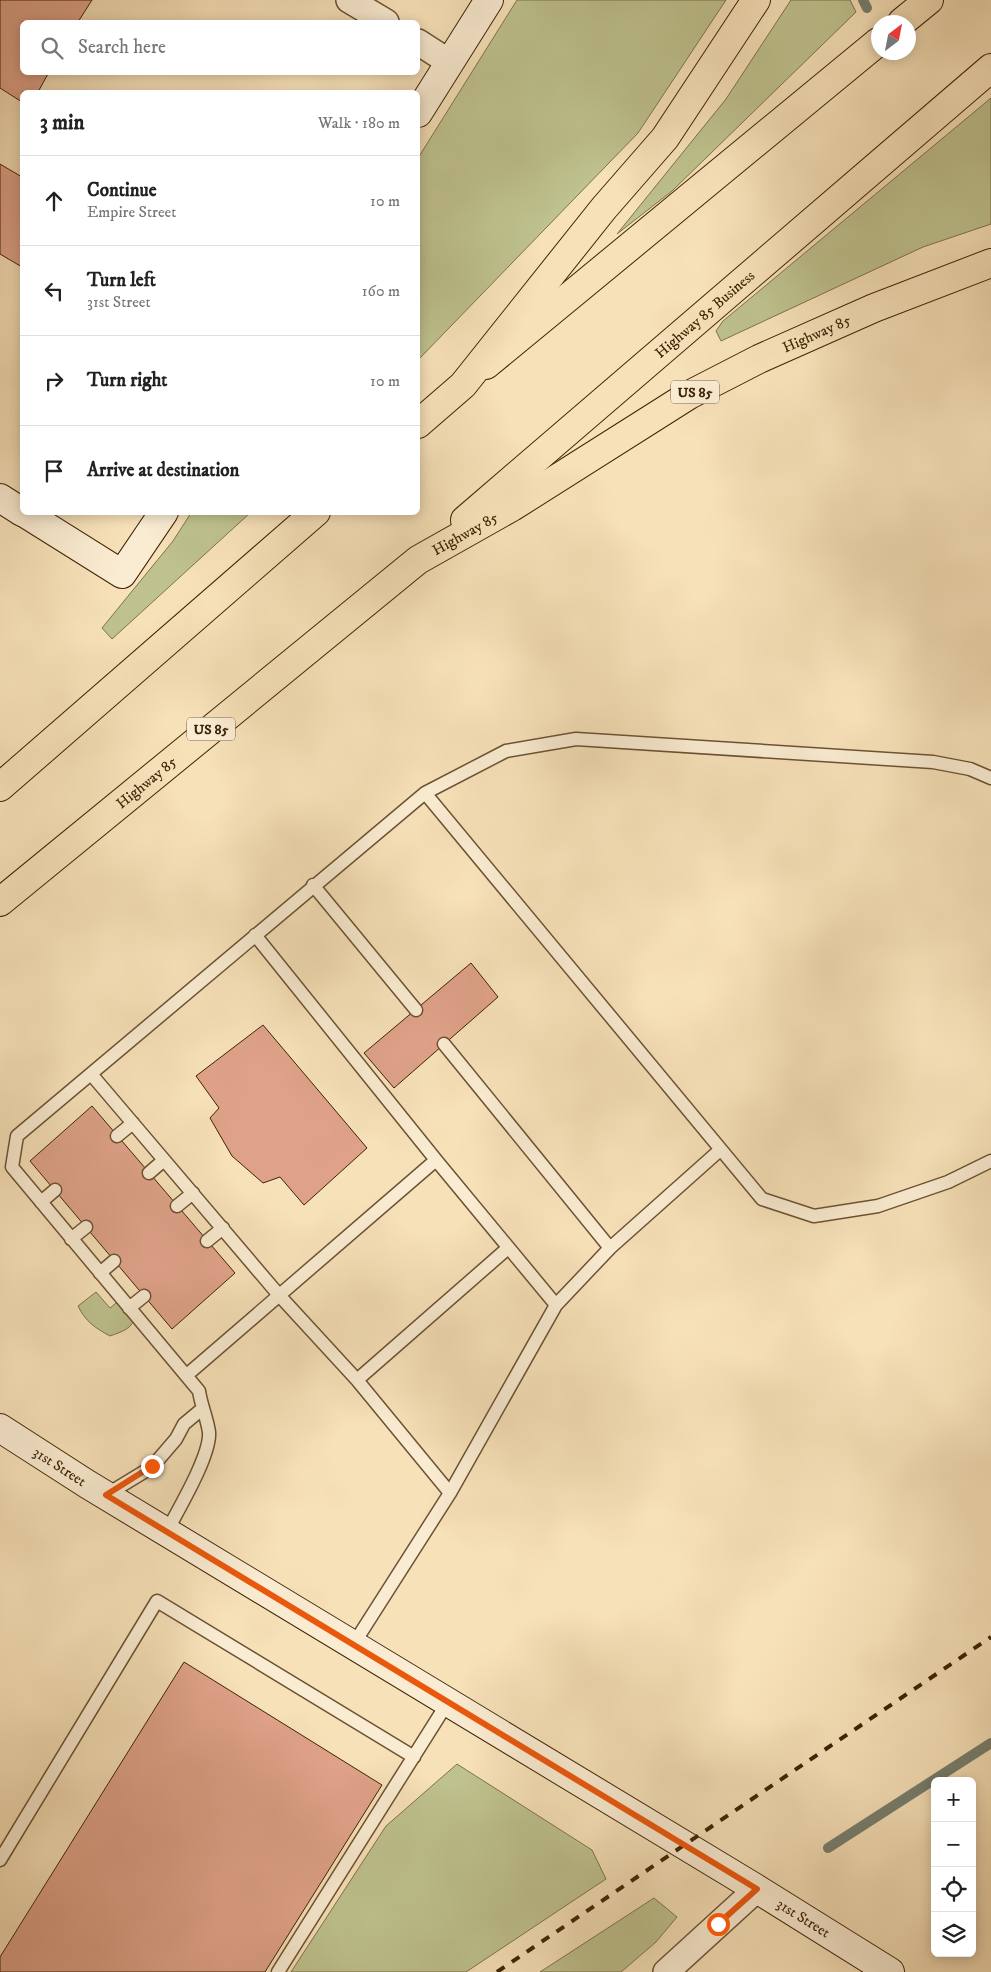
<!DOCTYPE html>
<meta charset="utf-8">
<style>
:root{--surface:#fff;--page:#f2f2f2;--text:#222;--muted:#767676;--line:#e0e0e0}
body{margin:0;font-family:"IM FELL DW Pica",serif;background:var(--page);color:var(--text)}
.controls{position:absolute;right:15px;bottom:15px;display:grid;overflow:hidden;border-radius:8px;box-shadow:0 2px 12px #0003}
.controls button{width:45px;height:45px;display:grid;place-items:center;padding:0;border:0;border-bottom:1px solid var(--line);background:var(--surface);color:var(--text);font:25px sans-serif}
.compass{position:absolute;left:871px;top:15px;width:45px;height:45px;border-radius:50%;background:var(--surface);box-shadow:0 2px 12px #0003;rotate:32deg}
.stop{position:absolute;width:15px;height:15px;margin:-11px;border:4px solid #ea580c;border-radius:50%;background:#fff}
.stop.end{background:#ea580c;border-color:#fff;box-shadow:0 1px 5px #0008}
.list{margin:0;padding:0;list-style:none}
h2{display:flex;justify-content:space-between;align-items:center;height:65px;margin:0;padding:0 20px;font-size:21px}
h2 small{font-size:16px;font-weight:400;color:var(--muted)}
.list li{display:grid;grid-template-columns:32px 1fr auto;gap:15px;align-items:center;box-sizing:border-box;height:90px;padding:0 20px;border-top:1px solid var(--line)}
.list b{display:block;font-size:19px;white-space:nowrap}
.list p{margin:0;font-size:16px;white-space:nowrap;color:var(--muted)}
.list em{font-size:16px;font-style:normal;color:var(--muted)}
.icon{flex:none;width:28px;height:28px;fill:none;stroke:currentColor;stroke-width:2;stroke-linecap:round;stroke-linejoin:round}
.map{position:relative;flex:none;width:991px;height:1972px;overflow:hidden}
.search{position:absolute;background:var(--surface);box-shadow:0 2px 12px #0003;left:20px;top:20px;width:400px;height:55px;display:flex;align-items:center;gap:12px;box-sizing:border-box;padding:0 18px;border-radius:8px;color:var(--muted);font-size:19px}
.panel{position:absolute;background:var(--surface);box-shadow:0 2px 12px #0003;left:20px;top:90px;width:400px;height:425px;border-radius:8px}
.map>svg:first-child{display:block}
.green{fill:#bec28e;stroke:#7e724a}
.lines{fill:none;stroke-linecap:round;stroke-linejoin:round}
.stream{stroke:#777f70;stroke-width:10}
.building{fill:#dfa289;stroke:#3d2306}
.lane-casing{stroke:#6c5233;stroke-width:15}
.street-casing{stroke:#6c5233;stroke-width:28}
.secondary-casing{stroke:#3d2306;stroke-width:30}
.primary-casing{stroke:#3d2306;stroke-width:30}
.highway-casing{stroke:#3d2306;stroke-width:30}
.lane{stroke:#faecd2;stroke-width:12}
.street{stroke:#faecd2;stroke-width:25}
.secondary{stroke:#faecd2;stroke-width:28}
.primary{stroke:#f7e1b9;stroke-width:28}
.highway{stroke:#f7e1b9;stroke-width:28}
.rail{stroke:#3d2306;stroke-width:4;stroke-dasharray:9 9;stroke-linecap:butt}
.route{stroke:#ea580c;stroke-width:6}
.labels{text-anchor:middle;stroke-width:5;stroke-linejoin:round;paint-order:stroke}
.shield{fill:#faecd2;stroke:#765f43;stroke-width:1}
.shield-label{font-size:14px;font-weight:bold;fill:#3d2306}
.street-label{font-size:15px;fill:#3d2306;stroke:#faecd2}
</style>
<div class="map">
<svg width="991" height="1972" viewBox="0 0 991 1972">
<rect width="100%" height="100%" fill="#f7e1b9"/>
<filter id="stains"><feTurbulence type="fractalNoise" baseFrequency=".004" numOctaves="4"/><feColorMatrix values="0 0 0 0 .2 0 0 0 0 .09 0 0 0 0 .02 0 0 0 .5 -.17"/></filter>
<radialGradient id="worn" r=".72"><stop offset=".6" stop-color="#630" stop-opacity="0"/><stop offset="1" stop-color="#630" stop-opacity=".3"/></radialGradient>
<path class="green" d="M517,0H726L638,133L418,360V158Z
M791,0H850L856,12L672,191L617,234L726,99Z
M991,98V224L923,247L721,341L716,331L723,321Z
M191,513H250L112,639L102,628L173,541Z
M96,1292L110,1308L121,1299L135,1316C133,1329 121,1332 110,1336C95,1328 85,1321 78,1306Z
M457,1764L592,1850L606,1879L466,1972H291L386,1826Z
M654,1898L677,1917L656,1942L621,1972H540Z"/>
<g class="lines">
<path class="stream" d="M863,0L867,8
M828,1848L991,1743"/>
</g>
<path class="building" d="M0,0H92L78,22H22V72H49L38,92H22V102L0,88Z
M0,164L22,177V267L0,254Z
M471,963L498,997L394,1088L364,1053Z
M263,1025L367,1148L304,1205L280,1177L263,1183L232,1156L210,1118L219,1108L196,1076Z
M92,1106L235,1273L172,1329L30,1161Z
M184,1662L382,1785L265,1972H0V1957Z"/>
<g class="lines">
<defs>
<path id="lane" d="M425,793L506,751L576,739L933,762L970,769L991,778
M313,885L416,1010
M255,935L436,1160
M444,1044L610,1248
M91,1074L278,1294L357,1380L450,1493
M117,1136L133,1123
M149,1173L164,1160
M41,1202L55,1190
M177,1206L193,1193
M71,1239L86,1227
M207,1241L223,1228
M100,1273L114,1261
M129,1308L144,1296
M188,1374L436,1160L556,1305
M357,1380L508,1248
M106,1495L152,1467L176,1439L184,1424L202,1409
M167,1531C178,1510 211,1455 209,1432C207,1418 201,1405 199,1391L12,1167L17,1136L425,793L762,1199L814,1216L878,1206L948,1182L991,1161
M353,1645L450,1493L556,1305L610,1248L720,1150
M0,1860L157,1601L414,1757
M278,1972L448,1702"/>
<path id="street" d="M349,0L386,22
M418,42L449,62
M666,1972L757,1889"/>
<g id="secondary">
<path d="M418,113L489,0"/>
<path d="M0,498L22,512"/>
<path d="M23,512L122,574L164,512"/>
<path id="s1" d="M0,1428L87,1484L757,1889L890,1972"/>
</g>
<path id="primary" d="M902,22L929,0
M486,365L878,42"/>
<g id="highway">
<path d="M418,424L463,385L604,208L665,138L756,0"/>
<path id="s2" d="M465,520L991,68"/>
<path d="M0,787L316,512"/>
<path id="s3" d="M0,902L418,560L512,507L689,395L759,359L874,308L991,263"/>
</g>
</defs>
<use href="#lane" class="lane-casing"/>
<use href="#street" class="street-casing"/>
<use href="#secondary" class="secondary-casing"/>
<use href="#primary" class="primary-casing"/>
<use href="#highway" class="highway-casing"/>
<use href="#lane" class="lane"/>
<use href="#street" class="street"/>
<use href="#secondary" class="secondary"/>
<use href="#primary" class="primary"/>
<use href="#highway" class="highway"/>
<path class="rail" d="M497,1972L991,1637"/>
</g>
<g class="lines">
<path class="route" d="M152,1466L106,1495L757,1889L718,1924"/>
</g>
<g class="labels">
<g class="shield">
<rect x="671" y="380.5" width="48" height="23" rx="4"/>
<rect x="187" y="717.5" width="48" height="23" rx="4"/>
</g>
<g class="shield-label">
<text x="695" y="397">US 85</text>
<text x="211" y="734">US 85</text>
</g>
<g class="street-label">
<text dy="5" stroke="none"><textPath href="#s2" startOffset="316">Highway 85 Business</textPath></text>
<text dy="5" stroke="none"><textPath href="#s3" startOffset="999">Highway 85</textPath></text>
<text dy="5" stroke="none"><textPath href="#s3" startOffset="594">Highway 85</textPath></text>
<text dy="5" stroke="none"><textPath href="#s3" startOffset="189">Highway 85</textPath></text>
<text dy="5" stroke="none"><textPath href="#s1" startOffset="71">31st Street</textPath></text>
<text dy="5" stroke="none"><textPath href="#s1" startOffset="941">31st Street</textPath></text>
</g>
</g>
<rect width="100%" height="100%" filter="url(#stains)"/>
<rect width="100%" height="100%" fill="url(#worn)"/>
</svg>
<div class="controls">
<button>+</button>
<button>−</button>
<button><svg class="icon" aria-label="locate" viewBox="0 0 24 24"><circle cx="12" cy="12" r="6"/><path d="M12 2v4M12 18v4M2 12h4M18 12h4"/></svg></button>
<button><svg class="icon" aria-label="layers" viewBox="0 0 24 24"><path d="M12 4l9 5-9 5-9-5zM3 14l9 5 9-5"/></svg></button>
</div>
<svg class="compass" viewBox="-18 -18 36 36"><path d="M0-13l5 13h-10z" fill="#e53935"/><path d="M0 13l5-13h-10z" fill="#767676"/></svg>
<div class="stop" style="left:718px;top:1924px"></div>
<div class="stop end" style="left:152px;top:1466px"></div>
<div class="search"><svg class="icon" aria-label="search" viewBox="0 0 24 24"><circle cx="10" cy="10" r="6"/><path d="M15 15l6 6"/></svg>Search here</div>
<section class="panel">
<h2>3 min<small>Walk · 180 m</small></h2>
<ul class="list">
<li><svg class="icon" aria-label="ahead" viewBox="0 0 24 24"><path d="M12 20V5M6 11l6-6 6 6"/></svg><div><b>Continue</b><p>Empire Street</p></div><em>10 m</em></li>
<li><svg class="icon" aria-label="left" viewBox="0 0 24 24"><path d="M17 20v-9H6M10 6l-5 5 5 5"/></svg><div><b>Turn left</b><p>31st Street</p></div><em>160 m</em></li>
<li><svg class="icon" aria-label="right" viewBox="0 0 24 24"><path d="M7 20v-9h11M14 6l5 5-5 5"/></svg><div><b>Turn right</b></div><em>10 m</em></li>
<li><svg class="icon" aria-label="arrive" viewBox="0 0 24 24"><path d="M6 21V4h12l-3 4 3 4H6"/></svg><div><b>Arrive at destination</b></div></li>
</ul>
</section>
</div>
